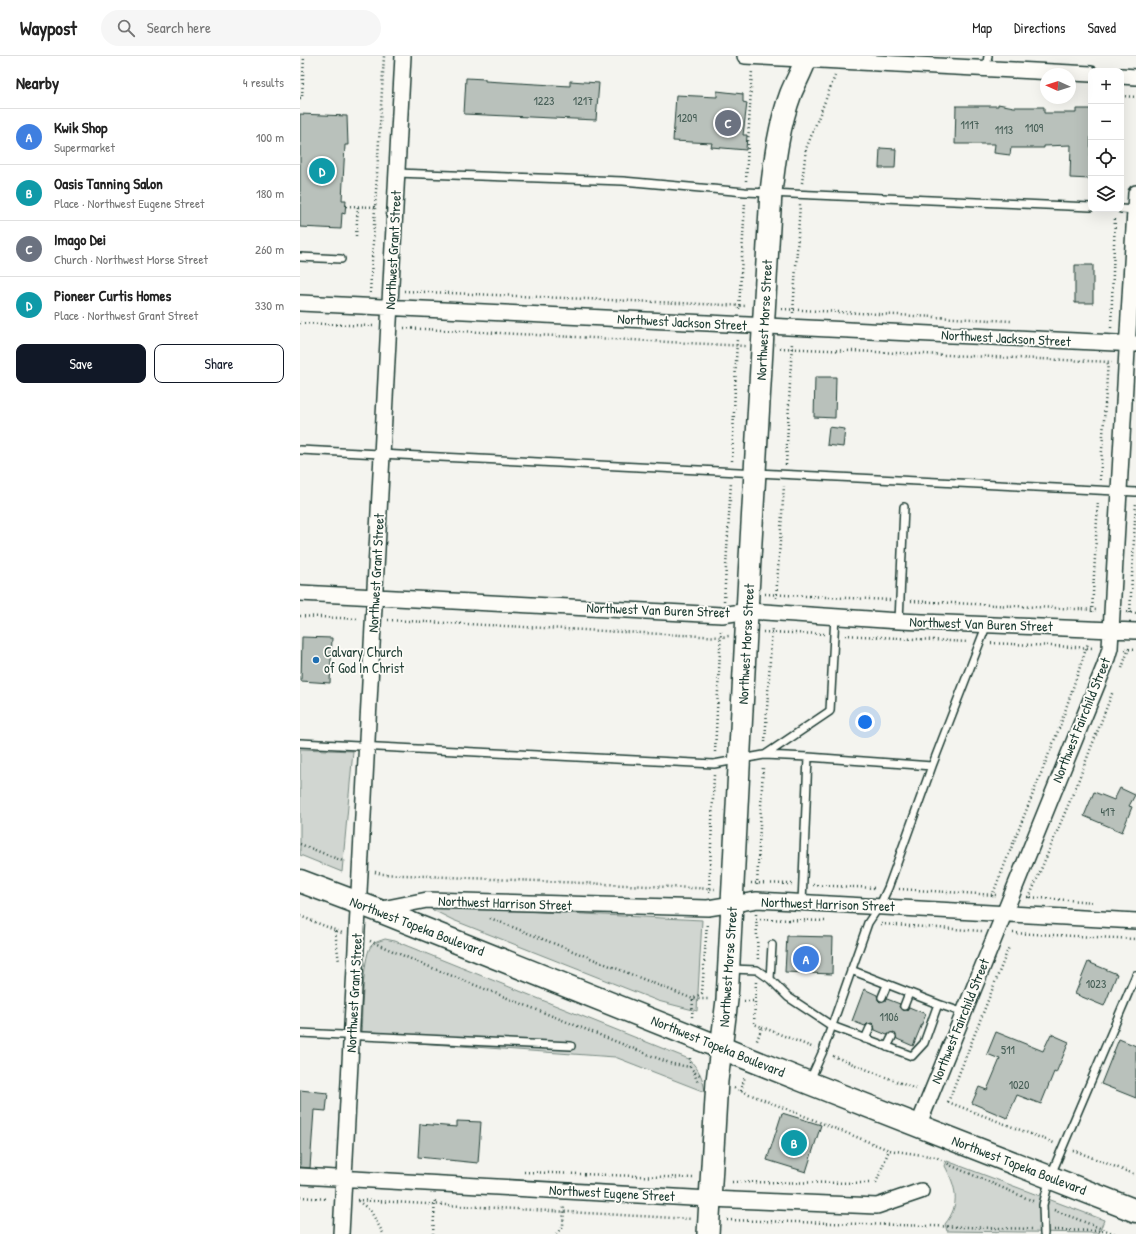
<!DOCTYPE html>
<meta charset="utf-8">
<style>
:root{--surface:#fff;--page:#f6f6f6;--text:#222;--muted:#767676;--line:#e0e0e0;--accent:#111827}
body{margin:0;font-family:"Patrick Hand",sans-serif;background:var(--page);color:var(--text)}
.controls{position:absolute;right:12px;top:12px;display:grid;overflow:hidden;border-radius:8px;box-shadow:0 4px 16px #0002}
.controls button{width:36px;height:36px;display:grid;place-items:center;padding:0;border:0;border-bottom:1px solid var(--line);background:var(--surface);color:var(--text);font:20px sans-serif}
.compass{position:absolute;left:740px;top:12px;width:36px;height:36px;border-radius:50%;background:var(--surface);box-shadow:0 4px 16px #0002;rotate:273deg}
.you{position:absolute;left:565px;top:666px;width:14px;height:14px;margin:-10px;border:3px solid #fff;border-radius:50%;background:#1a73e8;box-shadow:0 0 0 6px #1a73e833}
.badge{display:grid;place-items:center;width:26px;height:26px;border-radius:50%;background:var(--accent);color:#fff;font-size:13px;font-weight:700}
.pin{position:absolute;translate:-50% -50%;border:2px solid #fff;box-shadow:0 1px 4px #0006}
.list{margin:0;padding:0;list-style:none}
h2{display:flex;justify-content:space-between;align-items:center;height:52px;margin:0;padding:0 16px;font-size:17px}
h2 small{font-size:13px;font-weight:400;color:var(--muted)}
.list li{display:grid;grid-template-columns:26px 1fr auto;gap:12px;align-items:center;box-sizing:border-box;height:56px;padding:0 16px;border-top:1px solid var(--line)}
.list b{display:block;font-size:15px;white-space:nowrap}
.list p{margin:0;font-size:13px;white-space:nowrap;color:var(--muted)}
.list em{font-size:13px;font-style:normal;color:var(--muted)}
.actions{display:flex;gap:8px;padding:12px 16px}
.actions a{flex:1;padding:9px 0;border:1px solid var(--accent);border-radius:8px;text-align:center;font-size:14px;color:var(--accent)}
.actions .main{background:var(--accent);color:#fff}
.icon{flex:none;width:22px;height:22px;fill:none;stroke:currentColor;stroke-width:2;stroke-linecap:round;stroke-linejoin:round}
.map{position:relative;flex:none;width:836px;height:1178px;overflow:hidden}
header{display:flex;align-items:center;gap:24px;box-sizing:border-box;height:56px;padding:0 20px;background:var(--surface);border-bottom:1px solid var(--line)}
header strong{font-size:19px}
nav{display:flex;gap:22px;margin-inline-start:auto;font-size:14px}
.search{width:280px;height:36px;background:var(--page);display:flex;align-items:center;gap:10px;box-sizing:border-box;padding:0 14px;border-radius:22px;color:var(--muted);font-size:15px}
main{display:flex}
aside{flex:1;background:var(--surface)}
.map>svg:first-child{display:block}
.green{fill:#d1d6d1;stroke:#788a82}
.building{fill:#b9c1bb;stroke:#1f3d34}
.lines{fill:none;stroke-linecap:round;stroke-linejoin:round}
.service-casing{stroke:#1f3d34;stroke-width:10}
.minor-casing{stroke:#1f3d34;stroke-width:18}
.secondary-casing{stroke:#1f3d34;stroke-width:24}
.primary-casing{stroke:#1f3d34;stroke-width:25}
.path{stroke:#1f3d34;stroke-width:2.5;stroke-dasharray:1 3;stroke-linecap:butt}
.service{stroke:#fdfcf7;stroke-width:7}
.minor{stroke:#fdfcf7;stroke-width:15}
.secondary{stroke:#fdfcf7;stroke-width:21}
.primary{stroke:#fdfcf7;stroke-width:22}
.poi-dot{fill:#1f6fb2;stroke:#fdfcf7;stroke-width:1.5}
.labels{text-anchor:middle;stroke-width:3.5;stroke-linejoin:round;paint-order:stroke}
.number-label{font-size:12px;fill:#465e56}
.street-label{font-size:14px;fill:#1f3d34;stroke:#fdfcf7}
.poi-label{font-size:14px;fill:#1f3d34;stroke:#fdfcf7;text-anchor:start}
</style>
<header>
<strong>Waypost</strong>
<div class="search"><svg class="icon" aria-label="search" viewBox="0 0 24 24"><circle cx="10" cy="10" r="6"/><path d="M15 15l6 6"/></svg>Search here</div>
<nav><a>Map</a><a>Directions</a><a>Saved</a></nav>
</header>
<main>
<aside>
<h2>Nearby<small>4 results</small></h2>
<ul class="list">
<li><span class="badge" style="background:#3f7fe0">A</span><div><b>Kwik Shop</b><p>Supermarket</p></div><em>100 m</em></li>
<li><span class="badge" style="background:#0f9aa8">B</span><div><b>Oasis Tanning Salon</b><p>Place · Northwest Eugene Street</p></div><em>180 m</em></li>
<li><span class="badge" style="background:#6b7280">C</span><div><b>Imago Dei</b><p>Church · Northwest Morse Street</p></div><em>260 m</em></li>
<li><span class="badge" style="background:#0f9aa8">D</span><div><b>Pioneer Curtis Homes</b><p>Place · Northwest Grant Street</p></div><em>330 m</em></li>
</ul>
<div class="actions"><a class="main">Save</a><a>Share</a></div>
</aside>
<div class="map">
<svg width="836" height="1178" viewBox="0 0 836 1178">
<rect width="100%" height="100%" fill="#f4f4ef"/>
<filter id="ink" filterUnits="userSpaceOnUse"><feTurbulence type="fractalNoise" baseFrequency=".025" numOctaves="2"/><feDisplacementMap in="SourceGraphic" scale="8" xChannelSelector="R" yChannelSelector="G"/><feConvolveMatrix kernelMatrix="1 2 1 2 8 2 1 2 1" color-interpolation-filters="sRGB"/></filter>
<g filter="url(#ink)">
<path class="green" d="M0,693L53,695L42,816L0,799Z
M125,850L402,864L397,955L358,945L153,864Z
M85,883L95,885L389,1003C399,1014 403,1021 405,1036L315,1001L61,983C62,965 62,902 71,890C74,886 80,885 85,883Z
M647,1105L804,1164L799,1177L647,1175L645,1168C661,1148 656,1131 645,1110Z"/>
<path class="building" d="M166,22L185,23V25L270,30V25L299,27L296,64L164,58Z
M417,35L443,38V46L447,47L443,79H447L446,94L411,91L412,87L373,85L376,39L417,41Z
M698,48L714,51H744V57H776V53H791L790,123L770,122L771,89L744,90V92H711L710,99L694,97L695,88H655L656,50H698Z
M0,58L47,60L48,89H45L42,144H46L45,158L42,157L41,173L0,171Z
M580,92L596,93L595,112H579Z
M775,209H793V247H775Z
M515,321H536L535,362L514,361Z
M529,371L545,373L543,391L527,389Z
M2,581L32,582L30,627L1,625Z
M820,732L835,739L829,750L832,751L822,776L784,760L794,736L814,744Z
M487,880L533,881L532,918L485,916Z
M788,906L817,918L804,950L775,938Z
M564,933L577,939L578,944L580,946L587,943L600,948L599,951L602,954H607L609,951L626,958L613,990L597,983L594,976L587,979L575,974L574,969L572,967L567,968L565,970L552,965Z
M696,976L743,995L751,978L769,986L756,1017L754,1016L741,1048L717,1039L707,1062L672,1047L679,1031L687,1034L700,1003L687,998Z
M819,983L836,990V1042L801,1028Z
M0,1034L28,1037L26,1055L14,1054L10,1112L0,1111Z
M482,1057L521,1069L506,1116L467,1104Z
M157,1065L181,1066L178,1107L118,1101L120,1068L157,1071Z"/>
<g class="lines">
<defs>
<path id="service" d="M686,12L688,0
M96,117L323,125L445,136L791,151
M821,153L836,154
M0,201L41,203
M0,394L836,436
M599,565L604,451
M0,687L414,708L464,699L508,701L632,710L588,832L580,849L568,867L523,995L510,1024
M465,699L530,655L535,560
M632,710L687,568
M502,847L508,701
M431,913L457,914L470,923L488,941L532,970L612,1000L624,987L638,948L551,914
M470,923L472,889
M582,941L587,929
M638,948L664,957
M604,950L609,937
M0,977L271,990
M565,983L570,972
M587,991L592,981
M744,1178L743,1149L750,1121L836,919"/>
<path id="minor" d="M445,0L791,18
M821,20L836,21
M0,247L836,288
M0,537L422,559L448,555L599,565L836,575
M77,854L127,844L408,852L457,844L836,865
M618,1070L805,609L810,592L836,137
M0,1120L410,1143L577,1150L621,1135
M41,1178L103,0"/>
<path id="secondary" d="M408,1178L417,1025L427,944L448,538L471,136C475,102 479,69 491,37C496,25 503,13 507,0"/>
<path id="primary" d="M0,825L77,854L509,1027L836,1155"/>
</defs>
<use href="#service" class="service-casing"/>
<use href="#minor" class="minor-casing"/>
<use href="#secondary" class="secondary-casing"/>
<use href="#primary" class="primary-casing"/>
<path class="path" d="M821,40L836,41
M0,42H2L4,0
M446,125L452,14
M502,127L506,93L535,20
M46,150L76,151
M56,180L58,151
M104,235L447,250
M70,237L84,0
M439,253L445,146
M482,253L711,265
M493,257L500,148
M0,267L73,270
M104,272L445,290
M811,272L815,161
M480,292L812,306
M432,405L437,282
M486,409L492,286
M800,424L808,305
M465,538L590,544
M476,542L484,430
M424,545L431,426
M611,545L798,554
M792,556L798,445
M827,556L836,557
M830,557L836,446
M0,560L59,563
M88,564L421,581L429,580
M463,576L524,578
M545,579L668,586
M691,587L794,592
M825,593L836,594
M822,612L829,592
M465,686L472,571
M415,696L421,574
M0,788L45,806
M75,816L82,818L415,833
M451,827L492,828
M457,829L463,711
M513,829L576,832
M599,833L696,839
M409,836L414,719
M692,840L760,670L788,587
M727,841L794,846
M729,842L777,728L813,635
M456,858L458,903
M0,860L42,877
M190,862L393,943H409
M456,863L526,865
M581,868L682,875
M35,875L39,906
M713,877L836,883
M70,885L120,907L372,1008L390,1011L394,1016L400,1019
M456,926L454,968L462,971L456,987
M444,945H455
M392,961L393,943L402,937L407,867
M462,971L514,992
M533,1000L618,1034
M390,1011V1000
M394,1017L398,1027
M434,1032L589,1094L636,1101L652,1110L733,1145
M441,1035L445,1020
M648,1046L709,891
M648,1046L754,1087
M773,1094L836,1119
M224,1116L393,1122
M428,1126L576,1127L589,1094
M0,1141L27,1143
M57,1144L392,1163
M58,1145L70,1154L83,1177
M754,1154L815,1178
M427,1164L733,1173
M754,1174L805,1175
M133,1178L135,1143
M256,1178L263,1170L264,1149"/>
<use href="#service" class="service"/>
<use href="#minor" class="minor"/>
<use href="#secondary" class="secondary"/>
<use href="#primary" class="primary"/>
</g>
</g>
<circle class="poi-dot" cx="16" cy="604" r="4"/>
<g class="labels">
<g class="number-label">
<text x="244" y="49">1223</text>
<text x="283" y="49">1217</text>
<text x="387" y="66">1209</text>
<text x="670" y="73">1117</text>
<text x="734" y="76">1109</text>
<text x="704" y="78">1113</text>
<text x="808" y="760">417</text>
<text x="796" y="932">1023</text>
<text x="589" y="965">1106</text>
<text x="708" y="998">511</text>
<text x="719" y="1033">1020</text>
</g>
<g class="street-label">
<text transform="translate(93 194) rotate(-87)" y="5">Northwest Grant Street</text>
<text transform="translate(464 264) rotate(-87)" y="5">Northwest Morse Street</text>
<text transform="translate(382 266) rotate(3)" y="5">Northwest Jackson Street</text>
<text transform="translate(706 282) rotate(3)" y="5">Northwest Jackson Street</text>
<text transform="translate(76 517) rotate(-87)" y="5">Northwest Grant Street</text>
<text transform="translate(358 554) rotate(2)" y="5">Northwest Van Buren Street</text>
<text transform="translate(681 568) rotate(2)" y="5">Northwest Van Buren Street</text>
<text transform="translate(446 588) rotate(-87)" y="5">Northwest Morse Street</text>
<text transform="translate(781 664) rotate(-68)" y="5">Northwest Fairchild Street</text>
<text transform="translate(205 847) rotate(2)" y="5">Northwest Harrison Street</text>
<text transform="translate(528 848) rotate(2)" y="5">Northwest Harrison Street</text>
<text transform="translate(117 870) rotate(21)" y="5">Northwest Topeka Boulevard</text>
<text transform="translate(428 911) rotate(-86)" y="5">Northwest Morse Street</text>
<text transform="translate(54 937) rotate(-87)" y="5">Northwest Grant Street</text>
<text transform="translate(660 965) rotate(-68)" y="5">Northwest Fairchild Street</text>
<text transform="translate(418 990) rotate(22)" y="5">Northwest Topeka Boulevard</text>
<text transform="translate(719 1109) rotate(21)" y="5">Northwest Topeka Boulevard</text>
<text transform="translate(312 1137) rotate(3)" y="5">Northwest Eugene Street</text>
</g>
<g class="poi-label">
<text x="24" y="601">Calvary Church<tspan x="24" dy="16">of God In Christ</tspan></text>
</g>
</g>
</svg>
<div class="controls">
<button>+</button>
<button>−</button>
<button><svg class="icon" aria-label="locate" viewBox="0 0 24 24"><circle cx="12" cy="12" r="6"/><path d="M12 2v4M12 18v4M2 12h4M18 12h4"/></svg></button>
<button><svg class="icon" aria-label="layers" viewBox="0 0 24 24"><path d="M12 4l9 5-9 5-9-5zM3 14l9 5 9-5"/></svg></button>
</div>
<svg class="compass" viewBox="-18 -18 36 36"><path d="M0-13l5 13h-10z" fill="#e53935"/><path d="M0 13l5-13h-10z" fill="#767676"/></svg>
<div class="you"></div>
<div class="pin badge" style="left:506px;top:903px;background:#3f7fe0">A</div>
<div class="pin badge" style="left:494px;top:1087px;background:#0f9aa8">B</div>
<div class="pin badge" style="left:428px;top:67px;background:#6b7280">C</div>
<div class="pin badge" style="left:22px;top:115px;background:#0f9aa8">D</div>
</div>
</main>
